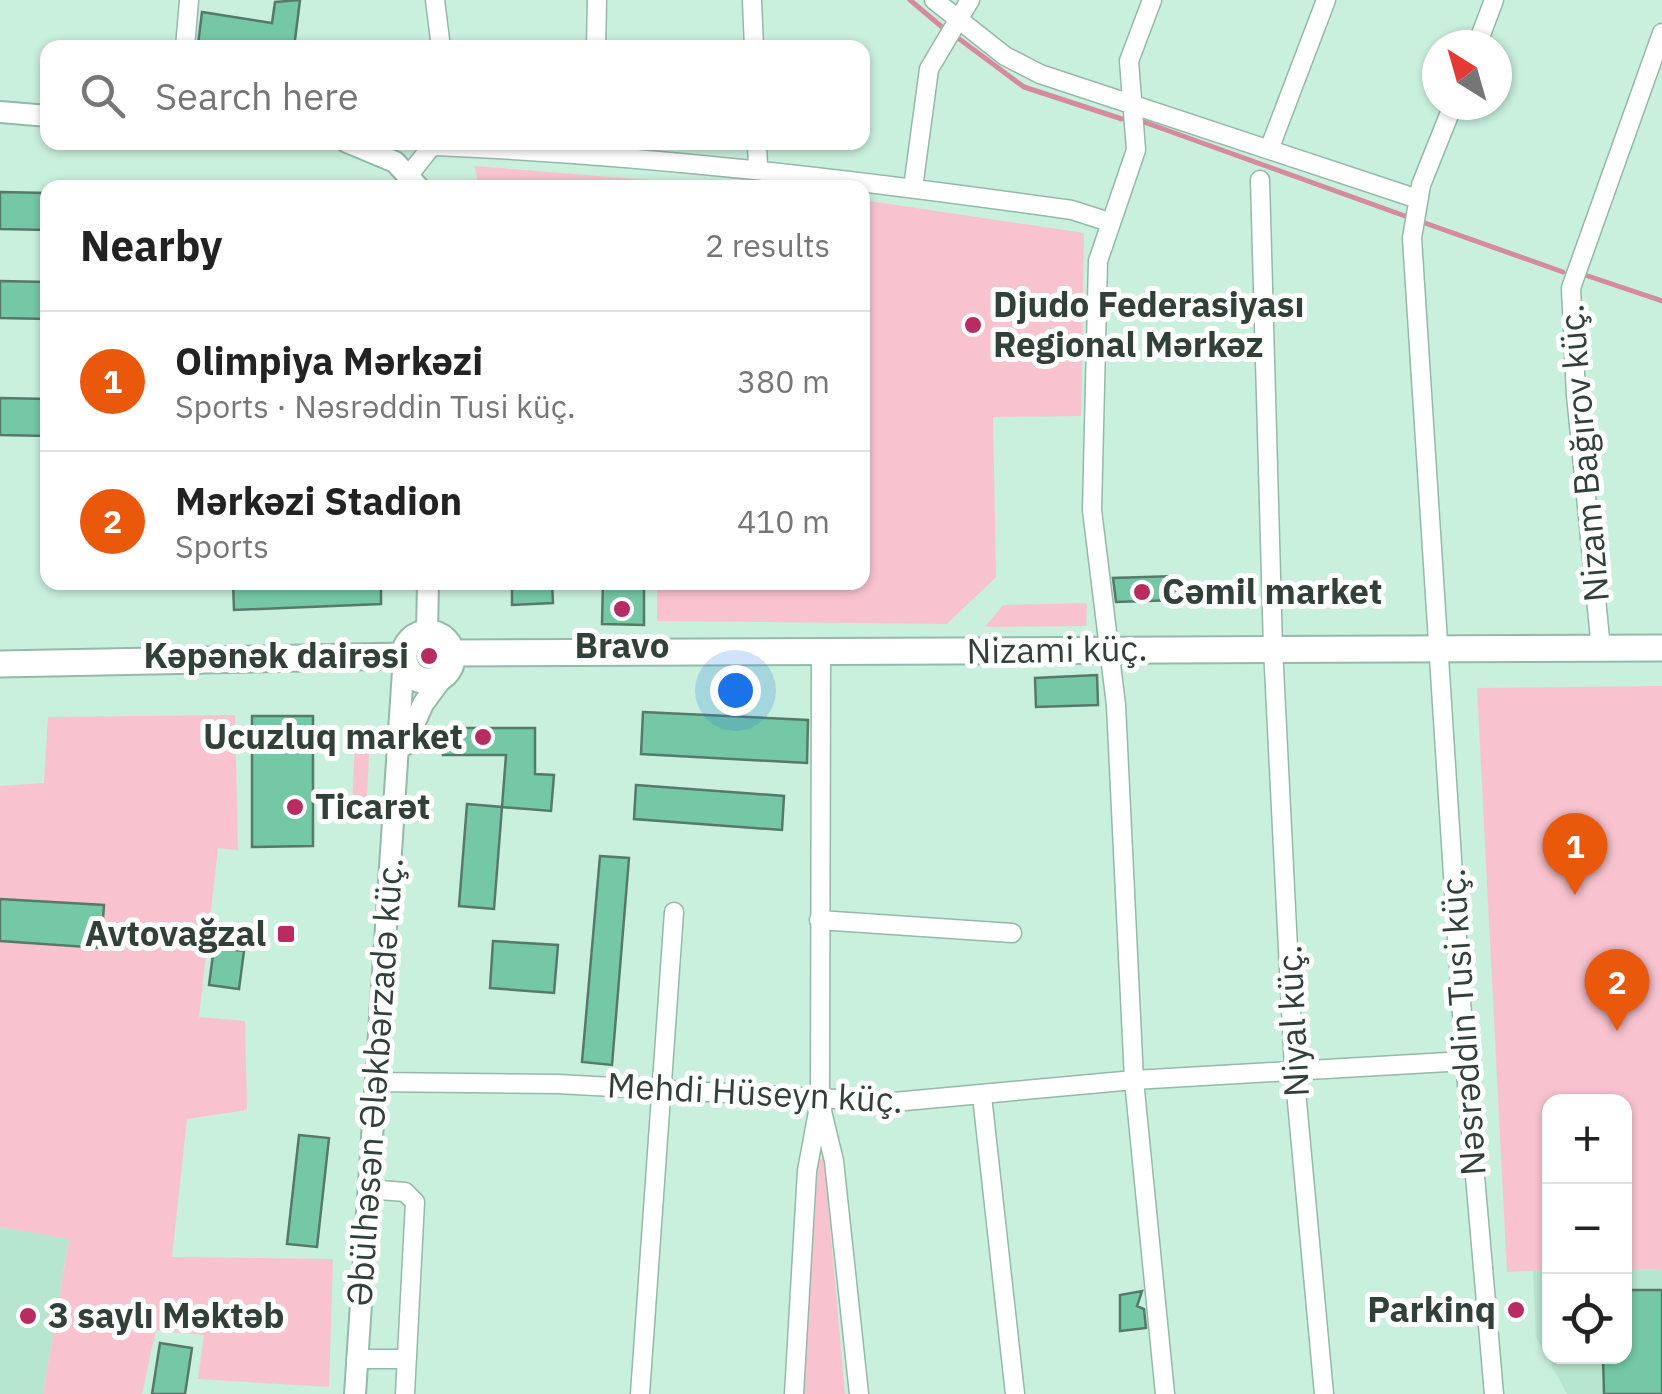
<!DOCTYPE html>
<meta charset="utf-8">
<style>
:root{--surface:#fff;--page:#f6f6f6;--text:#222;--muted:#767676;--line:#e0e0e0;--accent:#ea580c}
body{margin:0;font-family:"IBM Plex Sans",sans-serif;background:var(--page);color:var(--text)}
.controls{position:absolute;right:30px;bottom:30px;display:grid;overflow:hidden;border-radius:20px;box-shadow:0 2px 8px #0004}
.controls button{width:90px;height:90px;display:grid;place-items:center;padding:0;border:0;border-bottom:2px solid var(--line);background:var(--surface);color:var(--text);font:50px sans-serif}
.compass{position:absolute;left:1422px;top:30px;width:90px;height:90px;border-radius:50%;background:var(--surface);box-shadow:0 2px 8px #0004;rotate:323deg}
.you{position:absolute;left:735px;top:690px;width:35px;height:35px;margin:-25px;border:8px solid #fff;border-radius:50%;background:#1a73e8;box-shadow:0 0 0 15px #1a73e833}
.badge{display:grid;place-items:center;width:65px;height:65px;border-radius:50%;background:var(--accent);color:#fff;font-size:32px;font-weight:700}
.pin{position:absolute;translate:-50% -82px;filter:drop-shadow(0 2px 5px #0008)}
.pin::after{content:'';position:absolute;top:52px;width:35px;height:30px;background:inherit;clip-path:polygon(0 0,100% 0,50% 100%)}
.list{margin:0;padding:0;list-style:none}
h2{display:flex;justify-content:space-between;align-items:center;height:130px;margin:0;padding:0 40px;font-size:42px}
h2 small{font-size:32px;font-weight:400;color:var(--muted)}
.list li{display:grid;grid-template-columns:65px 1fr auto;gap:30px;align-items:center;box-sizing:border-box;height:140px;padding:0 40px;border-top:2px solid var(--line)}
.list b{display:block;font-size:38px;white-space:nowrap}
.list p{margin:0;font-size:32px;white-space:nowrap;color:var(--muted)}
.list em{font-size:32px;font-style:normal;color:var(--muted)}
.icon{flex:none;width:55px;height:55px;fill:none;stroke:currentColor;stroke-width:2;stroke-linecap:round;stroke-linejoin:round}
.map{position:relative;flex:none;width:1662px;height:1394px;overflow:hidden}
.search{position:absolute;background:var(--surface);box-shadow:0 2px 8px #0004;left:40px;top:40px;width:830px;height:110px;display:flex;align-items:center;gap:25px;box-sizing:border-box;padding:0 35px;border-radius:20px;color:var(--muted);font-size:38px}
.panel{position:absolute;background:var(--surface);box-shadow:0 2px 8px #0004;left:40px;top:180px;width:830px;height:410px;border-radius:20px}
.map>svg:first-child{display:block}
.built{fill:#b7e6d0}
.green{fill:#f8c3cf}
.lines{fill:none;stroke-linecap:round;stroke-linejoin:round}
.stream{stroke:#d68a9e;stroke-width:5}
.building{fill:#75c8a6;stroke:#56796a;stroke-width:2.5}
.minor-casing{stroke:#94b9a8;stroke-width:21}
.major-casing{stroke:#94b9a8;stroke-width:24}
.highway-casing{stroke:#94b9a8;stroke-width:29}
.minor{stroke:#fff;stroke-width:18}
.major{stroke:#fff;stroke-width:20}
.highway{stroke:#fff;stroke-width:25}
.poi-dot{fill:#b92c61;stroke:#fff;stroke-width:4}
.labels{text-anchor:middle;stroke-width:10;stroke-linejoin:round;paint-order:stroke}
.poi-label{font-size:35px;font-weight:bold;fill:#31413a;stroke:#fff;text-anchor:start}
.street-label{font-size:35px;fill:#31413a;stroke:#fff}
</style>
<div class="map">
<svg width="1662" height="1394" viewBox="0 0 1662 1394">
<rect width="100%" height="100%" fill="#c9efdd"/>
<path class="built" d="M0,1227L69,1238L43,1394H0Z
M1662,1269V1394H1567L1536,1337L1533,1271L1549,1270L1550,1356H1624L1625,1270Z"/>
<path class="green" d="M475,166L737,187H478Z
M863,200L1084,233L1081,416L993,417L996,577L947,624L657,621V583L862,582Z
M1087,603L1086,626L985,627L1003,605Z
M1662,686V1269L1625,1270L1624,1102H1550L1549,1270L1507,1272L1477,688Z
M235,715L238,850L218,848L199,1017L245,1021L247,1110L187,1119L172,1257L333,1259L329,1387L198,1379L204,1335L156,1330L142,1394H43L69,1239L0,1227V786L44,783L48,717Z
M355,738H370L366,814L352,813Z
M818,1159H824L845,1394H804Z"/>
<g class="lines">
<path class="stream" d="M910,0L942,27
M958,38L1024,87L1122,119
M1144,122L1405,216
M1422,222L1563,272
M1585,275L1662,301"/>
</g>
<path class="building" d="M300,0L294,48L198,44L202,12L272,23L275,2Z
M0,192L48,193V230L0,229Z
M0,281L48,282V319L0,318Z
M0,398L48,399V436L0,435Z
M1176,576L1177,600L1116,602L1113,578Z
M233,582H381V604L234,610Z
M512,582H552L553,603L512,605Z
M603,582H644V625L602,624Z
M1097,675L1098,705L1036,707L1035,678Z
M643,712L808,720L807,763L641,754Z
M252,716H313V846L252,847Z
M444,728H535V774L554,775L551,811L502,807L506,755H443Z
M636,785L784,796L782,830L634,819Z
M467,804L502,807L494,909L459,906Z
M600,856L629,858L612,1065L582,1062Z
M0,899L104,905L101,948L0,941Z
M493,941L558,945L554,993L490,988Z
M214,947L244,951L239,989L209,985Z
M299,1135L329,1138L317,1247L287,1244Z
M1624,1290H1662V1394H1604L1603,1356H1624Z
M1142,1291L1137,1306L1144,1309L1146,1328L1120,1331V1295Z
M160,1343L192,1348L185,1394H152Z"/>
<g class="lines">
<defs>
<path id="minor" d="M435,0L441,48
M752,0L754,48
M934,0L1005,56L1040,74L1418,199
M1152,0L1129,61L1136,150L1098,261L1092,510L1116,705L1134,1080L1165,1394
M1477,45L1494,0
M185,48L189,0
M596,48L597,0
M1453,105L1421,185L1412,238L1465,1061L1494,1394
M757,142L758,169
M435,146C650,155 859,180 1072,210L1109,222
M1270,147L1326,0
M409,175L435,142
M1260,180L1273,648L1294,1069L1324,1394
M913,188L929,69L970,0
M1601,649L1576,395L1571,288L1662,33
M819,920L1012,933
M374,1082L557,1084L894,1102L1134,1080L1465,1061
M982,1096L1015,1394
M821,1107L834,1161L859,1394
M368,1189L405,1192L415,1202L405,1394
M356,1359H407
M640,1394L674,912
M794,1394L807,1171L820,1101L821,655"/>
<path id="major" d="M0,112L48,116
M347,142L395,162L419,188
M427,633L428,582
M405,745L423,704L448,670
M355,1394L404,656"/>
<path id="highway" d="M404 657a24 24 0 1 1 48 0a24 24 0 1 1-48 0Z
M452,653L1662,648
M0,664L404,656"/>
</defs>
<use href="#minor" class="minor-casing"/>
<use href="#major" class="major-casing"/>
<use href="#highway" class="highway-casing"/>
<use href="#minor" class="minor"/>
<use href="#major" class="major"/>
<use href="#highway" class="highway"/>
</g>
<g class="poi-dot">
<circle cx="973" cy="325" r="10"/>
<circle cx="1142" cy="592" r="10"/>
<circle cx="622" cy="609" r="10"/>
<circle cx="429" cy="656" r="10"/>
<circle cx="483" cy="737" r="10"/>
<circle cx="295" cy="807" r="10"/>
<rect x="276" y="924" width="20" height="20" rx="5"/>
<circle cx="1516" cy="1310" r="10"/>
<circle cx="28" cy="1316" r="10"/>
</g>
<g class="labels">
<g class="poi-label">
<text x="993" y="317">Djudo Federasiyası<tspan x="993" dy="40">Regional Mərkəz</tspan></text>
<text x="1162" y="604">Cəmil market</text>
<text x="622" y="658" text-anchor="middle">Bravo</text>
<text x="409" y="668" text-anchor="end">Kəpənək dairəsi</text>
<text x="463" y="749" text-anchor="end">Ucuzluq market</text>
<text x="315" y="819">Ticarət</text>
<text x="266" y="946" text-anchor="end">Avtovağzal</text>
<text x="1496" y="1322" text-anchor="end">Parkinq</text>
<text x="48" y="1328">3 saylı Məktəb</text>
</g>
<g class="street-label">
<text transform="translate(1584 453) rotate(-95)" y="12">Nizam Bağırov küç.</text>
<text transform="translate(1057 650) rotate(-1)" y="12">Nizami küç.</text>
<text transform="translate(1293 1021) rotate(-93)" y="12">Niyal küç.</text>
<text transform="translate(1463 1022) rotate(-94)" y="12">Nəsrəddin Tusi küç.</text>
<text transform="translate(375 1082) rotate(-86)" y="12">Əbülhəsən Ələkbərzadə küç.</text>
<text transform="translate(755 1093) rotate(3)" y="12">Mehdi Hüseyn küç.</text>
</g>
</g>
</svg>
<div class="controls">
<button>+</button>
<button>−</button>
<button><svg class="icon" aria-label="locate" viewBox="0 0 24 24"><circle cx="12" cy="12" r="6"/><path d="M12 2v4M12 18v4M2 12h4M18 12h4"/></svg></button>
</div>
<svg class="compass" viewBox="-18 -18 36 36"><path d="M0-13l5 13h-10z" fill="#e53935"/><path d="M0 13l5-13h-10z" fill="#767676"/></svg>
<div class="you"></div>
<div class="pin badge" style="left:1575px;top:895px">1</div>
<div class="pin badge" style="left:1617px;top:1031px">2</div>
<div class="search"><svg class="icon" aria-label="search" viewBox="0 0 24 24"><circle cx="10" cy="10" r="6"/><path d="M15 15l6 6"/></svg>Search here</div>
<section class="panel">
<h2>Nearby<small>2 results</small></h2>
<ul class="list">
<li><span class="badge">1</span><div><b>Olimpiya Mərkəzi</b><p>Sports · Nəsrəddin Tusi küç.</p></div><em>380 m</em></li>
<li><span class="badge">2</span><div><b>Mərkəzi Stadion</b><p>Sports</p></div><em>410 m</em></li>
</ul>
</section>
</div>
